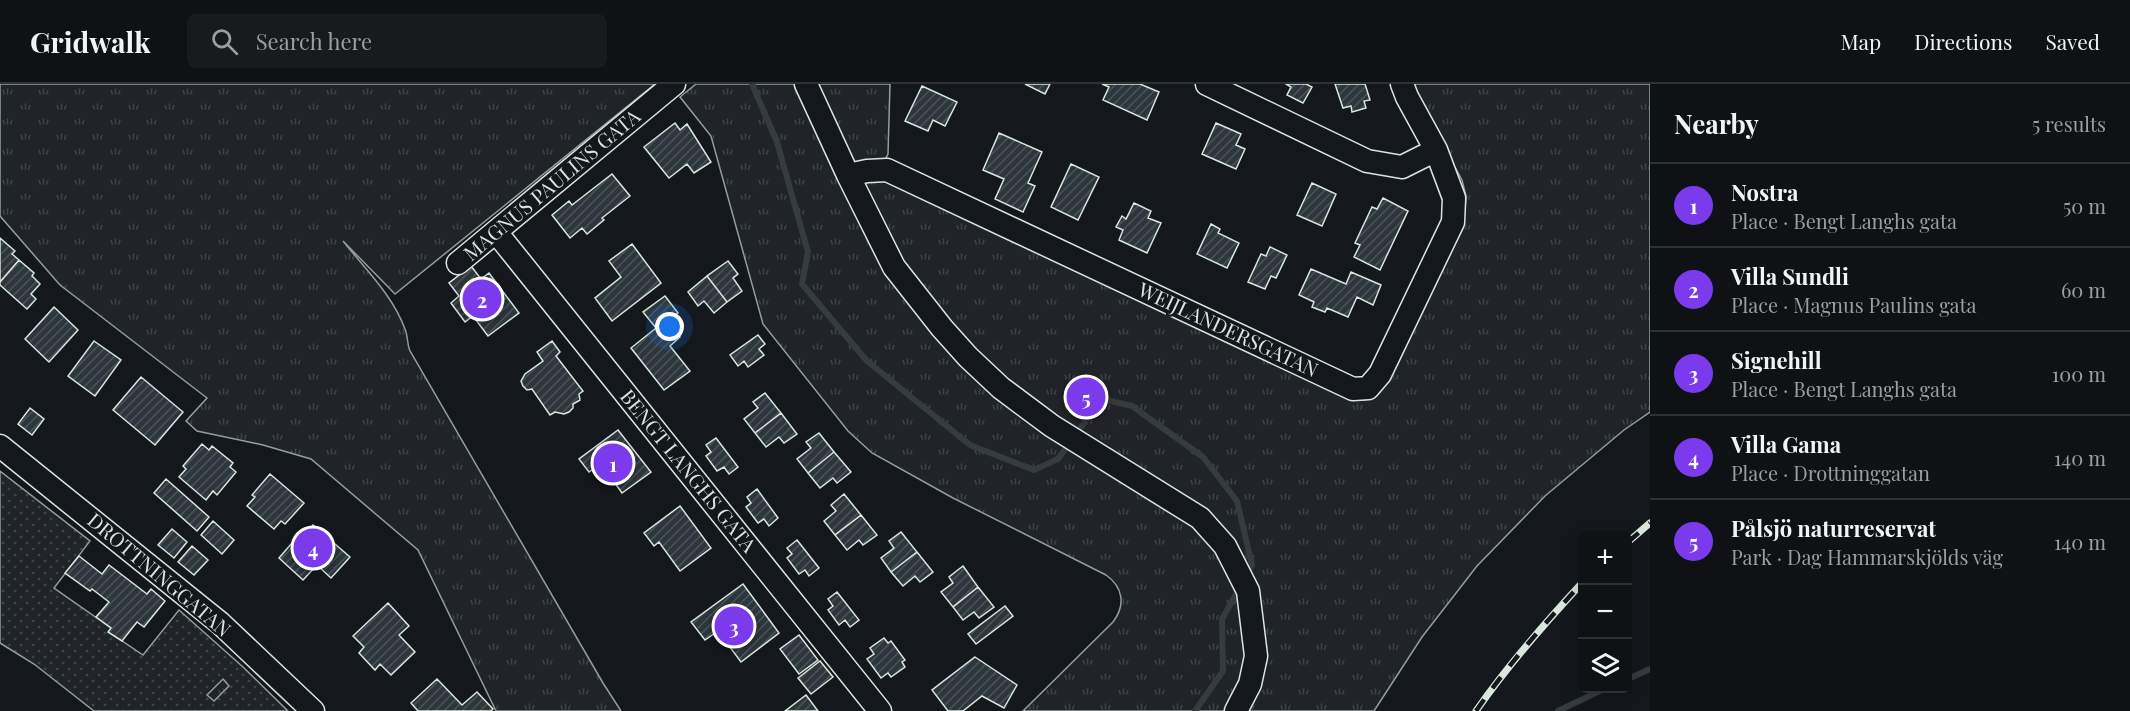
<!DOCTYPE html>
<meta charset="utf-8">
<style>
:root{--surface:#0f1215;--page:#181b1e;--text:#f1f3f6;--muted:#9b9ea0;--line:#2f3234;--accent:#7c3aed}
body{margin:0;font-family:"Playfair Display",serif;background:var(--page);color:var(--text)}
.controls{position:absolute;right:18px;bottom:18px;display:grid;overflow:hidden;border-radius:9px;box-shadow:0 3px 15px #0003}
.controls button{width:54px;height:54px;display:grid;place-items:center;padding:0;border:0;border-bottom:2px solid var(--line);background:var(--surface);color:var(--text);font:30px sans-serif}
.you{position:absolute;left:670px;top:243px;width:21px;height:21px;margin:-15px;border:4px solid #fff;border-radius:50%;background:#1a73e8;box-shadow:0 0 0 9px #1a73e833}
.badge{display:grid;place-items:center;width:39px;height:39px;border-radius:50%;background:var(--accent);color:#fff;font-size:20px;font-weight:700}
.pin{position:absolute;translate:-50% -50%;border:3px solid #fff;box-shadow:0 2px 6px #0006}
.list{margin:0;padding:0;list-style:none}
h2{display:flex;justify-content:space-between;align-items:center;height:78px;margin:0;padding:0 24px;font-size:26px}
h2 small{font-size:20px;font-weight:400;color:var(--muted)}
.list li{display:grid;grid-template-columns:39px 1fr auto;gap:18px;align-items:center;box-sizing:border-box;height:84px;padding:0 24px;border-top:2px solid var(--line)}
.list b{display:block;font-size:22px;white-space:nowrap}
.list p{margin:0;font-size:20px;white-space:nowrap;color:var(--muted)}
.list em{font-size:20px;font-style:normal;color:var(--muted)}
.icon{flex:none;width:33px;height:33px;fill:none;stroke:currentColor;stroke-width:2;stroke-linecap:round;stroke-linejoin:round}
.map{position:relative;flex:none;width:1650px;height:627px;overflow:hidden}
header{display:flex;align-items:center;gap:36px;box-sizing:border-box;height:84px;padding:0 30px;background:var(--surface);border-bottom:2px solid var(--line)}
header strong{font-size:28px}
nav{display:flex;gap:33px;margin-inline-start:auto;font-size:21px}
.search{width:420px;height:54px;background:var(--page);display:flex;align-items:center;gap:15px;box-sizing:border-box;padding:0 21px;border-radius:9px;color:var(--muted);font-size:22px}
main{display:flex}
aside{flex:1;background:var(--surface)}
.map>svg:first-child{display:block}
.grass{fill:url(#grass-dots);stroke:#939e99;stroke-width:1.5}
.park{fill:url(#park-tufts);stroke:#939e99;stroke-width:1.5}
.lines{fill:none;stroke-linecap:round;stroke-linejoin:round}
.stream{stroke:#363b3e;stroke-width:6}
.building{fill:url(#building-hatch);stroke:#d8e6dc;stroke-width:1.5}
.minor-casing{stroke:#d8e6dc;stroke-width:25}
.minor{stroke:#14181c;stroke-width:22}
.rail-casing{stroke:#d8e6dc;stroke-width:7}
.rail{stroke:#14181c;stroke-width:4.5;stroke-dasharray:14;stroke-linecap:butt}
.labels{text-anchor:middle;stroke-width:4.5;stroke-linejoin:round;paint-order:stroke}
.street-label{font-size:20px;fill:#d8e6dc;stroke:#14181c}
</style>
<header>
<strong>Gridwalk</strong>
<div class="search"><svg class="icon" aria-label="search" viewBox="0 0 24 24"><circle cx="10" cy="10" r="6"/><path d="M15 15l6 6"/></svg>Search here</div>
<nav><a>Map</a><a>Directions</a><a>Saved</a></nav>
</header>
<main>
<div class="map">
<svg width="1650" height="627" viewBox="0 0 1650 627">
<defs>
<pattern id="grass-dots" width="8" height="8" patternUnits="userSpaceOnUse" patternTransform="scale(1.5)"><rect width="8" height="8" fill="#202428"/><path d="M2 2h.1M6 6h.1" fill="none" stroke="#404447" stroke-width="1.8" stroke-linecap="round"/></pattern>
<pattern id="park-tufts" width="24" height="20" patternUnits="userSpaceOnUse" patternTransform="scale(1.5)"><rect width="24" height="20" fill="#202428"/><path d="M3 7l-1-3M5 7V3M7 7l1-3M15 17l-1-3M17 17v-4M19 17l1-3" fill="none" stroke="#404447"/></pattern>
<pattern id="building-hatch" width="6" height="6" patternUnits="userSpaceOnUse" patternTransform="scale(1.5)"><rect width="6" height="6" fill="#2c363c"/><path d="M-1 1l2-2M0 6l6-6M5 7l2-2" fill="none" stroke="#4a5358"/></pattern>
</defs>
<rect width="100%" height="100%" fill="#14181c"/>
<path class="grass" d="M0,387L90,457L54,504L111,544L109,548L143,571L179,526L243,583L288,627H94L34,580L0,559Z"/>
<path class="park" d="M0,0H655L395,210L343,157C365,185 392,210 405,245C408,252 407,260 410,267L603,599L621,627H496L418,466L311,375L263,361L197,347L186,337L207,314L60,201L0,132Z
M696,0H890L888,70L884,78L1352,314C1366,318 1373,316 1382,305L1465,128L1466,112L1462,96L1409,0H1650V328L1624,346L1545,412L1477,482L1422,553L1374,627H1023L1113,538C1126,521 1123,503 1106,491L953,414L872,369L848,347L763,240L711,52L680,13Z
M223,595L229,602L214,617L207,611Z"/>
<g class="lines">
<path class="stream" d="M752,0L777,58L808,168L802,200L867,277L970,361L1034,386L1058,375L1092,328L1106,316L1132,322L1203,373L1237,417L1252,481L1246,492
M1628,595L1650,585
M1195,627L1223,587L1222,535L1240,503
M1558,627L1606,604"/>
</g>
<path class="building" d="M1025,0H1050L1045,10Z
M1102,0H1140L1159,8L1147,36L1103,16L1109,3Z
M1286,0H1306L1312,3L1303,19L1287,11L1291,3Z
M1335,0H1365L1370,16L1364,17L1366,24L1352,28L1351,22L1343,24Z
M922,2L957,18L945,42L933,36L928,47L905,37Z
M675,39L680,46L687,40L711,78L694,89L687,80L669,94L644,63Z
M1216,39L1241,50L1236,61L1245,65L1236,85L1202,70Z
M999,49L1042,68L1028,99L1035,102L1023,128L995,115L1004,95L983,86Z
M1071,80L1099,93L1078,136L1051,123Z
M612,90L630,112L602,134L604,136L587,150L582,144L570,154L552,131L569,117L572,121Z
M1312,99L1336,110L1322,142L1297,131Z
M1383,114L1408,127L1380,186L1354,173L1360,161L1355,159L1372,123L1377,125Z
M1134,119L1151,127L1148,134L1161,139L1147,169L1119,156L1123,146L1116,143L1122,132L1126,135Z
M1211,140L1220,145L1218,149L1239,159L1227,184L1197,170Z
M0,154L15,167L12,170L19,176L0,198Z
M632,160L661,199L612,237L595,214L621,193L609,177Z
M1270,163L1287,171L1276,194L1271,192L1265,205L1248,198L1261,170L1266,172Z
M19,176L34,189L32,192L40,200L31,210L36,215L27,225L0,201V198Z
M728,177L738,190L733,194L742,207L727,218L707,192Z
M471,182L481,195L489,189L519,229L488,252L473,232L465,238L451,219L459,212L449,199Z
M1311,185L1346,200L1351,188L1381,201L1373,221L1357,213L1348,233L1327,224L1325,228L1312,223L1314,218L1299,211Z
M707,192L727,218L714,229L704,217L698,222L688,208Z
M665,212L678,229L668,238L680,253L670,262L690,287L664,306L631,264L656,244L643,228Z
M54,223L78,246L49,278L25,255Z
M758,251L765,260L759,265L764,271L748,283L744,277L738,282L730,271Z
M94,257L121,276L95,312L68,292Z
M552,257L560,268L556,272L583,307L579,310L580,316L573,320V324L569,328L564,330L555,328L550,331L532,305L527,306L523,302L521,297L525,290L543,277L537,268Z
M141,293L183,328L155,361L113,326Z
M765,309L781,329L755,349L744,335L758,324L753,318Z
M30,324L44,335L32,351L18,340Z
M781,329L797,350L784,359L779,353L766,363L755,349Z
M618,346L651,388L622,409L612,395L610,397L602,393L596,383L589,388L579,375Z
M819,349L834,368L808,389L797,375L811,364L806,358Z
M716,354L738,383L729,390L724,383L717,387L706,372L711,368L706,361Z
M202,360L209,366L212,362L233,379L230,383L236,388L217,411L213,407L206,416L179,393L186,385L183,382Z
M834,368L851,388L837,399L833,394L820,404L808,389Z
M270,390L304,419L285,440L281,437L274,445L247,422L255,413L252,411Z
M166,395L209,433L197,447L154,409Z
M757,405L778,434L769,442L764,435L758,439L746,423L751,419L747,413Z
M844,410L861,431L835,451L824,437L836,427L831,421Z
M680,422L711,464L680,487L659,458L654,462L644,449Z
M861,431L877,451L863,461L859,456L847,466L835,451Z
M213,437L234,456L222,470L201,451Z
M313,441L350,473L331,494L317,481L303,496L279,474L298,452L301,455Z
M172,445L187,458L174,474L158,461Z
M901,448L917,468L891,488L881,474L894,464L889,457Z
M797,456L819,484L809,492L805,486L799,490L787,474L792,470L787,464Z
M192,462L208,476L194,491L178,478Z
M917,468L933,488L920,498L915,492L903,502L891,488Z
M79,472L102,490L109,481L147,510L151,505L165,517L144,543L137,538L122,557L108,548L111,544L96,533L109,518L92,505L90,507L65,489Z
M963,482L978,503L953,523L941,508L953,499L949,493Z
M743,500L779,549L741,578L718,547L705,556L691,538Z
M978,503L994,523L979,534L974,528L963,536L953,523Z
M837,508L859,536L850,543L845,536L839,541L828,526L833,522L828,515Z
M388,519L409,542L399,551L415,568L391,591L380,580L375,586L359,569L364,563L353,552Z
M1005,522L1013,532L976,560L968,550Z
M799,551L818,576L799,590L780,565Z
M884,554L888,559L891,557L905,576L902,578L905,583L891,593L888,589L881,594L867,575L874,570L870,564Z
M975,573L1017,601L1004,624L982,612L963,627H948L932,606Z
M820,577L833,593L811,610L798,594Z
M437,595L462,621L477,608L493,625L491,627H418L411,619Z
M806,611L818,627H785Z"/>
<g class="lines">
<defs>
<path id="minor" d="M806,0L848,91L894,183L942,244L968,273L1001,304L1052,342L1200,434L1225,462L1248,507L1256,572L1250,600L1236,627
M1207,0L1367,77L1402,83L1436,66
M848,91L867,87L887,86L1353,305L1368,304L1380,290L1453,138L1454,114L1436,66L1407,13L1402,0
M496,148L880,627
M458,179L674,0
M0,362L220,539L313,627"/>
</defs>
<use href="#minor" class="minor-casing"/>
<use href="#minor" class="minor"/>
<defs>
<path id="rail" d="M1628,458L1650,439
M1476,627C1508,581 1544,540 1582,499"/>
</defs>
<use href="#rail" class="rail-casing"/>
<use href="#rail" class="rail"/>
</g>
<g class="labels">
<g class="street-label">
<text transform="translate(552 101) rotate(-40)" y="7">MAGNUS PAULINS GATA</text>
<text transform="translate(1228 246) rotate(25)" y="7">WEIJLANDERSGATAN</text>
<text transform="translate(688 387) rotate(51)" y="7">BENGT LANGHS GATA</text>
<text transform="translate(159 491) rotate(40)" y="7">DROTTNINGGATAN</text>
</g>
</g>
</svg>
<div class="controls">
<button>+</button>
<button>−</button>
<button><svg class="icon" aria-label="layers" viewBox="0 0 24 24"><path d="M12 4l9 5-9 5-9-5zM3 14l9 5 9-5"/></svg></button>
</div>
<div class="you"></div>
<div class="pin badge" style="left:613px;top:379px">1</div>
<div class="pin badge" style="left:482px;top:215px">2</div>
<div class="pin badge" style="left:734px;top:542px">3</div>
<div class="pin badge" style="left:313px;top:464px">4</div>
<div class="pin badge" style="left:1086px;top:313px">5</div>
</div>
<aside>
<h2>Nearby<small>5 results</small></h2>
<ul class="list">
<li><span class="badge">1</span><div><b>Nostra</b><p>Place · Bengt Langhs gata</p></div><em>50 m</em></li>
<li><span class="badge">2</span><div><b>Villa Sundli</b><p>Place · Magnus Paulins gata</p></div><em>60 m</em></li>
<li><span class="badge">3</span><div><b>Signehill</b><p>Place · Bengt Langhs gata</p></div><em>100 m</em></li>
<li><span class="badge">4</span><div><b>Villa Gama</b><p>Place · Drottninggatan</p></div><em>140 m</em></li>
<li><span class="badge">5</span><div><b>Pålsjö naturreservat</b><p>Park · Dag Hammarskjölds väg</p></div><em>140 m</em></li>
</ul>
</aside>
</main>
